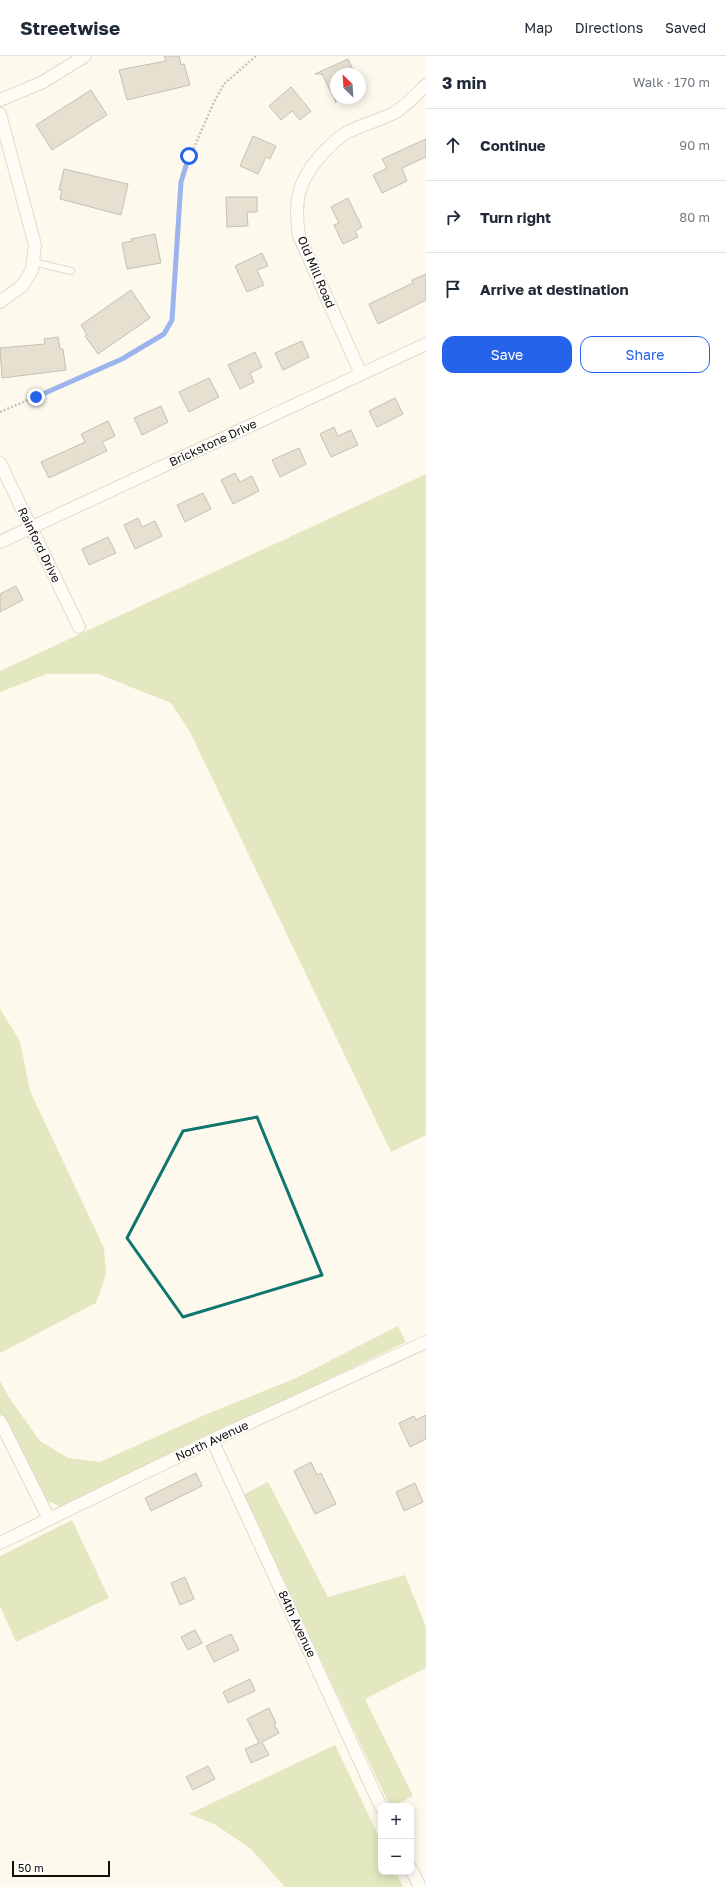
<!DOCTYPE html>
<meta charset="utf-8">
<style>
:root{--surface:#fff;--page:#f6f6f7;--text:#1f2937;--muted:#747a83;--line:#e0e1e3;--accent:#2563eb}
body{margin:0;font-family:"Golos Text",sans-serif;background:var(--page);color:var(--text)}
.controls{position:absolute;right:12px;bottom:12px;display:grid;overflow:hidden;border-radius:8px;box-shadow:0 2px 10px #0003}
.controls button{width:36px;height:36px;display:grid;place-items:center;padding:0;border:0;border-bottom:1px solid var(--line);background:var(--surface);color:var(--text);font:20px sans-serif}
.compass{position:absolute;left:330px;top:12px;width:36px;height:36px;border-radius:50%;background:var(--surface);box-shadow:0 2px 10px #0003;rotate:335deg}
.scale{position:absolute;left:12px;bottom:10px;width:98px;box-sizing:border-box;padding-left:4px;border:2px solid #100e07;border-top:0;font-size:11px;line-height:14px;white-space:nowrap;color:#100e07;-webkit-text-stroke:3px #fff;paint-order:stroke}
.stop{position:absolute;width:12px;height:12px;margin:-9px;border:3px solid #2563eb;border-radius:50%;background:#fff}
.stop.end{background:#2563eb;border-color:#fff;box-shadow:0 1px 4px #0008}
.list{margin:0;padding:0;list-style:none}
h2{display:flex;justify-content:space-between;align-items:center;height:52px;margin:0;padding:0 16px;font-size:17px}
h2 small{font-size:13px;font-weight:400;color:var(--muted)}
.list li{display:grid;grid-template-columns:26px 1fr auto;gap:12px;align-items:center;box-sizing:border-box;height:72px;padding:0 16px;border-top:1px solid var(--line)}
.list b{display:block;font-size:15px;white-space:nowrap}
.list em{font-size:13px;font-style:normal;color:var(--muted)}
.actions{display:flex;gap:8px;padding:12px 16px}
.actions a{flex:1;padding:9px 0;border:1px solid var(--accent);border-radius:12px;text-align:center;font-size:14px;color:var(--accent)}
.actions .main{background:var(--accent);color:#fff}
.icon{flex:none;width:22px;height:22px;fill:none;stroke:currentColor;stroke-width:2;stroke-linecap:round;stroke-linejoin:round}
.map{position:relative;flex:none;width:426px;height:1831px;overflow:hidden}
header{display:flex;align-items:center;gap:24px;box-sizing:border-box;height:56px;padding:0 20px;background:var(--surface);border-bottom:1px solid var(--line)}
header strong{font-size:19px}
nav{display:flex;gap:22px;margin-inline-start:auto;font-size:14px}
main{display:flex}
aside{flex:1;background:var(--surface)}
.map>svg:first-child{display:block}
.green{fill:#c3d289}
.building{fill:#c8c0ac;stroke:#817a68}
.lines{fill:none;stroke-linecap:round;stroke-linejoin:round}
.lane-casing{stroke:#bdb5a1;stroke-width:8}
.street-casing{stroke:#bdb5a1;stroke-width:14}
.path{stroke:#8b877d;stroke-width:2.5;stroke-dasharray:2 2;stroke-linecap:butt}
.lane{stroke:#fff;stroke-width:6}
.street{stroke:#fff;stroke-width:12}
.route{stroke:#2563eb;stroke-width:5}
.marked{fill:none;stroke:#0f766e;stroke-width:3;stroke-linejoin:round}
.labels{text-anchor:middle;stroke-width:3.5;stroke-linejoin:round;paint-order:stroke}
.street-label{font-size:12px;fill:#100e07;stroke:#fff}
</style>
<header>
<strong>Streetwise</strong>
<nav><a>Map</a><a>Directions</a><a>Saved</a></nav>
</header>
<main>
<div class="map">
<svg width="426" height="1831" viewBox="0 0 426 1831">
<rect width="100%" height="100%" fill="#fef9ed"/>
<path class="green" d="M426,418V1079L391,1096L190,676L171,647L98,618H47L0,636V615Z
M0,953L20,985L30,1035L104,1192L106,1218L96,1247L0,1297Z
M398,1270L406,1286L61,1451L41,1442L0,1358V1325L8,1340L40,1385L68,1402L100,1406L200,1361L296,1322Z
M268,1426L328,1541L405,1519L426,1571V1612L365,1643L413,1740L392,1750H390L243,1439Z
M72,1464L109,1542L16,1586L0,1550V1500Z
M335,1689L381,1785V1816H396L403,1831H285L251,1793L216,1769L189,1758Z"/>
<path class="building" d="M164,0H179L181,9L184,8L190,29L127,44L119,14L166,5Z
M348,3L355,18H336V47L322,18H315Z
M291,31L311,55L300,64L292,55L281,64L269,50Z
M91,34L107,59L52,94L36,69Z
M253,80L276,90L270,103L266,101L258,118L240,110Z
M426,83V101L402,112L407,125L382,137L373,119L387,112L382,103Z
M64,113L128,128L121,159L60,143L62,134H59Z
M226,141H257V156H247L248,170L227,171Z
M348,142L362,171L355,175L358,181L343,188L334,169L339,167L331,151Z
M155,178L161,207L127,213L122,187L132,185L131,183Z
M262,197L268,210L257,214L264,229L247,236L235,210Z
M426,218V244L378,268L369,248L413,227L412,224Z
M131,234L150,262L98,298L85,280L87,279L81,269Z
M58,281L60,293H63L66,314L2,322L0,292L45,288L44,283Z
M302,285L309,301L283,314L275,297Z
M255,296L262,311L250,317L254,326L240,333L228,309Z
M209,322L219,341L189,356L179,336Z
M395,342L403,358L377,371L369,355Z
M161,350L168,366L142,379L134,362Z
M108,365L115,380L102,386L107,395L49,422L41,406L85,386L81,378Z
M334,371L338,380L351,374L358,389L331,401L320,378Z
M299,392L306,408L280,421L272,404Z
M235,417L240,426L252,420L259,435L233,448L221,424Z
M203,437L211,453L185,466L177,449Z
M138,462L142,471L155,465L162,480L135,493L124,469Z
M108,481L116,497L89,509L82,493Z
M16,530L23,544L0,556V538Z
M426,1359V1383L410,1391L399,1367L414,1360L416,1364Z
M311,1406L317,1419L321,1417L336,1448L315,1458L294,1415Z
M196,1417L202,1430L151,1455L145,1442Z
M415,1427L423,1446L404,1455L396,1436Z
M185,1521L194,1543L180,1549L171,1527Z
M195,1574L202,1587L188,1594L181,1581Z
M231,1578L239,1594L214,1606L206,1590Z
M250,1623L255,1635L228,1647L223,1636Z
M269,1652L276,1667L274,1668L279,1677L262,1686L269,1699L251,1707L245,1693L259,1687L247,1663Z
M208,1710L215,1723L193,1734L186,1721Z"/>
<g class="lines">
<defs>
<path id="lane" d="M33,206L71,215"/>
<path id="street" d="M0,44L43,26L85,0
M0,58L35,189L32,214L22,230L0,246
M361,318L299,180C294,145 297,127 321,99C328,92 337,82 346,77C361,69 378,65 394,57C406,50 416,39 426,29
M0,407L79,571
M0,486L426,288
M0,1365L49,1463
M212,1384L381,1751
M0,1487L212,1384L426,1286
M411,1813L420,1831"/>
</defs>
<use href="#lane" class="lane-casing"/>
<use href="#street" class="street-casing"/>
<path class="path" d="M0,356L122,303L164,278L172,264L177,171L181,126L184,114L214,46L224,28L256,0"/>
<use href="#lane" class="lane"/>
<use href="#street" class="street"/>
</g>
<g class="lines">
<path class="route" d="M36,341L122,303L164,278L172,264L181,126L189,100"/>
</g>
<path d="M0 0H426V1831H0ZM257,1061L322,1219L183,1261L127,1182L183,1075Z" fill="#fef9ed" fill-opacity=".55" fill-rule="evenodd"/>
<path class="marked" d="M257,1061L322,1219L183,1261L127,1182L183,1075Z"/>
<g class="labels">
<g class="street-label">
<text transform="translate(316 216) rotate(67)" y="4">Old Mill Road</text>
<text transform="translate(213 387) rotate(-25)" y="4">Brickstone Drive</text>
<text transform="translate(39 489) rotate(64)" y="4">Rainford Drive</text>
<text transform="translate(212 1385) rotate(-25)" y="4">North Avenue</text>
<text transform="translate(297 1568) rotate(65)" y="4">84th Avenue</text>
</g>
</g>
</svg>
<div class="controls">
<button>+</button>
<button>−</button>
</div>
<svg class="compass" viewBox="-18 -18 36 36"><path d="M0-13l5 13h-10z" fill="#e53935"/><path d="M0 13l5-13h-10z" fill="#747a83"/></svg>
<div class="scale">50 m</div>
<div class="stop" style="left:189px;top:100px"></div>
<div class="stop end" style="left:36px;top:341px"></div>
</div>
<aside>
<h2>3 min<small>Walk · 170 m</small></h2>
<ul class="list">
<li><svg class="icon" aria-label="ahead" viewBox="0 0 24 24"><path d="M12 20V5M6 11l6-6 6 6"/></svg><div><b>Continue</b></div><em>90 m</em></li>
<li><svg class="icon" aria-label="right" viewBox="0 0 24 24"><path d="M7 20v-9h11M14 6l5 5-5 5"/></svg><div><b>Turn right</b></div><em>80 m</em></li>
<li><svg class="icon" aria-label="arrive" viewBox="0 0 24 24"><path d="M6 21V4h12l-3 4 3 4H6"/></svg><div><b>Arrive at destination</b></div></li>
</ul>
<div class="actions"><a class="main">Save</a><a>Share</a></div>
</aside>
</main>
